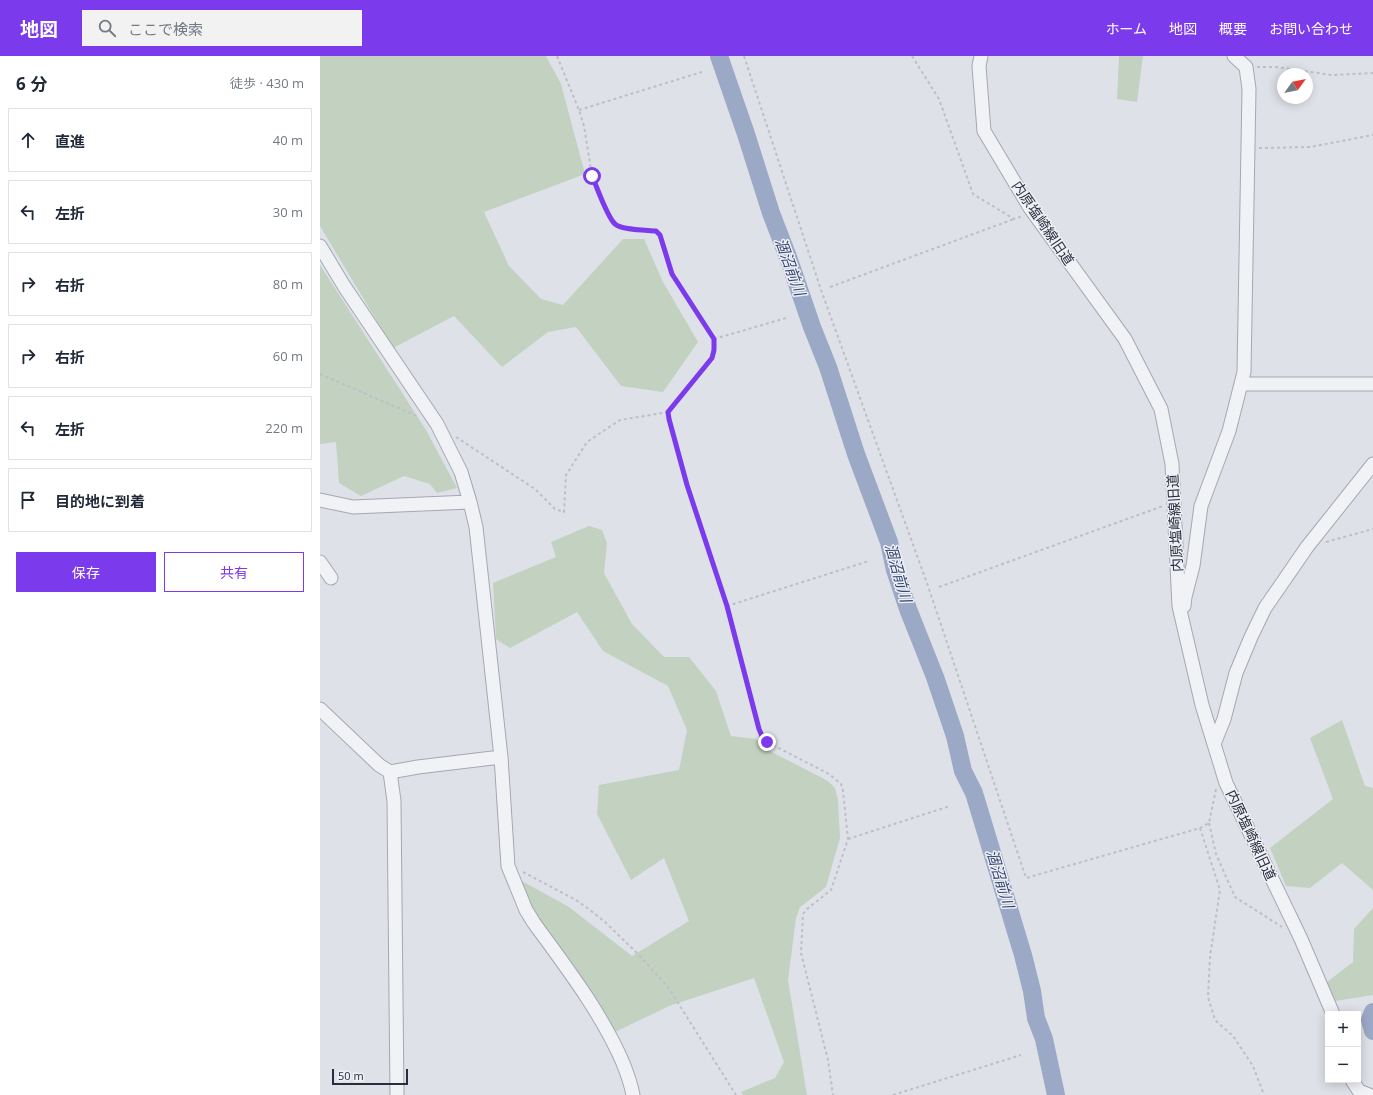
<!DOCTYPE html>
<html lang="ja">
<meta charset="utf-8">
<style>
:root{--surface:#fff;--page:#f2f2f3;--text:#1f2937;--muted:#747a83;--line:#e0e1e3;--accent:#7c3aed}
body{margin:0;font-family:"Open Sans","Noto Sans JP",sans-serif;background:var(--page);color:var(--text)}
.controls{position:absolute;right:12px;bottom:12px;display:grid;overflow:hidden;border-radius:0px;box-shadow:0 2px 10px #0003}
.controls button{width:36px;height:36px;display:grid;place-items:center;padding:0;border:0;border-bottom:1px solid var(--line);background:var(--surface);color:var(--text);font:20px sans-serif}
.compass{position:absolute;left:957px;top:12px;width:36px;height:36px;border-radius:50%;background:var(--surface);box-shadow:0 2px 10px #0003;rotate:57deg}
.scale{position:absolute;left:12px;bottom:10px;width:76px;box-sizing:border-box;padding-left:4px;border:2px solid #292d3e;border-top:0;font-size:11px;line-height:14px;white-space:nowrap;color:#292d3e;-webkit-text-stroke:3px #eef0f5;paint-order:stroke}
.stop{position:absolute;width:12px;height:12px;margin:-9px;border:3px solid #7c3aed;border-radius:50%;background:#fff}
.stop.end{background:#7c3aed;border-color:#fff;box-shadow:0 1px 4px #0008}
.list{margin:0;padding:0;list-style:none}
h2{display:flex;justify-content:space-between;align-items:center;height:52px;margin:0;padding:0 16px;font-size:17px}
h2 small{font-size:13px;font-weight:400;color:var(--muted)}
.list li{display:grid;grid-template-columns:26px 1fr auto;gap:12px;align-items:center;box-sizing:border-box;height:64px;margin:0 8px 8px;padding:0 8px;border:1px solid var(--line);border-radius:0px}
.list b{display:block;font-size:15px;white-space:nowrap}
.list em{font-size:13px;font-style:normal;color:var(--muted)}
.actions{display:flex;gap:8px;padding:12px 16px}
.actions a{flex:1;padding:9px 0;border:1px solid var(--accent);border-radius:0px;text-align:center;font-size:14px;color:var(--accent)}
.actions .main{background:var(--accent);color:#fff}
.icon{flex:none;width:22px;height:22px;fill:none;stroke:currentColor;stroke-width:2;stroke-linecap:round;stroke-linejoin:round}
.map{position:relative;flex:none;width:1053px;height:1039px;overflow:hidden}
header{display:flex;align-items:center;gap:24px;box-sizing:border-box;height:56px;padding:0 20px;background:var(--accent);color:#fff}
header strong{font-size:19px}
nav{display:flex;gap:22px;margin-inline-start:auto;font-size:14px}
.search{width:280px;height:36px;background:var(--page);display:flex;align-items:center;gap:10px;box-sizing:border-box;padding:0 14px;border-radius:0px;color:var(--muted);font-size:15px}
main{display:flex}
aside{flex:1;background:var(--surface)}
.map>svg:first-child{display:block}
.green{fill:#c2d1c0}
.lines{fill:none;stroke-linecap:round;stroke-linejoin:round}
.river{stroke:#9ba9c6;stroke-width:18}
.minor-casing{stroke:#a5a7b2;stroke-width:15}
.path{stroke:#bdbfc6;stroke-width:2;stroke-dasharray:3 3;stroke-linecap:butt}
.minor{stroke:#f1f2f6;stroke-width:13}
.route{stroke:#7c3aed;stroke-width:5}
.labels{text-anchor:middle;stroke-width:3;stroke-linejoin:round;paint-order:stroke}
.street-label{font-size:14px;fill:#292d3e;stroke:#eef0f5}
.water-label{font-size:15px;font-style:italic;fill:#354670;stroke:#eef0f5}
</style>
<header>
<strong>地図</strong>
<div class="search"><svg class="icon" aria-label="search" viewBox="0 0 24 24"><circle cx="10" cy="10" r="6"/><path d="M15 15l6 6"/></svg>ここで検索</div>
<nav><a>ホーム</a><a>地図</a><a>概要</a><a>お問い合わせ</a></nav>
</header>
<main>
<aside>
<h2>6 分<small>徒歩 · 430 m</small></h2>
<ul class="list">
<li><svg class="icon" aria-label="ahead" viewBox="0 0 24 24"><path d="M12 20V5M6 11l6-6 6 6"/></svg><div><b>直進</b></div><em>40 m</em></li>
<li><svg class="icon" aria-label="left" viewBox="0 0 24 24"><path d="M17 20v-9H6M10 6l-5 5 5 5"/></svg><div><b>左折</b></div><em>30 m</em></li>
<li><svg class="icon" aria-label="right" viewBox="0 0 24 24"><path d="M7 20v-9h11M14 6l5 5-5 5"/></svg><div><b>右折</b></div><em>80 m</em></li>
<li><svg class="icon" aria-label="right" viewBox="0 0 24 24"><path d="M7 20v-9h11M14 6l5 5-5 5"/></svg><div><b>右折</b></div><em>60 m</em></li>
<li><svg class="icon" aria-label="left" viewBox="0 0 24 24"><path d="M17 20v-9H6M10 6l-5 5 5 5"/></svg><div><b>左折</b></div><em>220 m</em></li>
<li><svg class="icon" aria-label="arrive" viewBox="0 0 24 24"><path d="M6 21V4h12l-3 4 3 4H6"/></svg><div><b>目的地に到着</b></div></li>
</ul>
<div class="actions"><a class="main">保存</a><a>共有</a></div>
</aside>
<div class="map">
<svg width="1053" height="1039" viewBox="0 0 1053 1039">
<rect width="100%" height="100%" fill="#dfe1e8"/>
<path class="green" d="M0,0H226L241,28L265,118L164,156L189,210L221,243L243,249L303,183H324L343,226L378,286L343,336L301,330L256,271L228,276L182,311L134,260L73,292L0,170Z
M799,0H823L817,46L797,43Z
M0,209L106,374L137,432L117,437L110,428L84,420L41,440L19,427L16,386L0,388Z
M269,470L282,474L287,487L284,517L312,568L344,601H369L396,635L411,680L436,683L446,693L508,725L515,732L518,744L520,782L506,831L480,851L476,862L468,924L487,1039H423L421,1036L455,1022L464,1006L434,922L349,950L293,977L215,858L200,824L249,851L312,900L369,865L344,802L311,824L277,758L279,729L359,714L367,674L348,630L283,595L257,556L190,592L176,583L173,527L236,501L231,486Z
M1022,664L1045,730L1053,732V834L1022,807L990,832L966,830L950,792L1013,743L990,682Z
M1053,852V939L1015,945L1007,926L1033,906L1034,873Z"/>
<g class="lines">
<path class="river" d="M399,0L426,78L451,157L468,201L492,271L508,311L536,398L569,486L575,514L588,553L615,621L635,680L643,715L654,737L703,899L712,935L716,962L724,983L736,1039
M1053,956L1050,964L1053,975"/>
<defs>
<path id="minor" d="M661,0L659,10L664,75L710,152L805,283L841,353L852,408L859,550L882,649L906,727L981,883L1013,958
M0,190L24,230L117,368L141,416L150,446L156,471L181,701L188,810L206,854L214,867C246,911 281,956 303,1007C307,1017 311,1028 313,1039
M922,328H1053
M0,444L33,451L150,446
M0,506L11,522
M864,550L865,541L873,510L881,450L909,375L924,316L929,33L926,11L914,0
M0,653L59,709L70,716L98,711L181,701
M894,688L904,663L916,617L931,581L945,552L987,491L1053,408
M70,716L74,745L77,1039
M1032,1024L1039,1035L1049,1039"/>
</defs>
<use href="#minor" class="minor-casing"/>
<path class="path" d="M237,0L259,54L264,70L272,120L280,139L292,163L296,169L302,172L336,175L340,179L352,218L394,283V294L390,306L348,356L367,429L407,550L442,680L447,686L509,718L521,728L523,735L528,783L511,834L487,853L483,858L481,897L508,1004L513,1039
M424,0L501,234L608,530L706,822L880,772L889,767L896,733
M592,0L619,43L653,138L694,163L703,160
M937,11H956L1012,19L1053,17
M259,54L385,15
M939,92L990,91L1053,79
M510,231L694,163
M394,283L466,262
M0,318L99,361
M136,381L215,433L235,453L244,456L246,419L267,386L300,364L348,356
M1006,486L1053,473
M619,531L843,450
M407,550L549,505
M889,767L896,798L915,841L962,871
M880,772L900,834L890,901L888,941L895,964L913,980L933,1010L944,1039
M528,783L630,750
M203,816L256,844L270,854L285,866L318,898L348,931L416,1039
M573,1039L701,999"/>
<use href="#minor" class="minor"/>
</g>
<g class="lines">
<path class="route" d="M272,120C277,131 287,161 295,168C301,174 327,174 336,175L340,179L352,218L394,283V294L392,302L348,356L349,363L367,429L407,550L439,673L442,680L447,686"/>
</g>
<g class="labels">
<g class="street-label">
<text transform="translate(723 167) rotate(56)" y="5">内原塩崎線旧道</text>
<text transform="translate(855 467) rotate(-93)" y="5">内原塩崎線旧道</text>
<text transform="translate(931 779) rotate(65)" y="5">内原塩崎線旧道</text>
</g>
<g class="water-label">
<text transform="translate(470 211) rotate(70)" y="5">涸沼前川</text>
<text transform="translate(578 517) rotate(74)" y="5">涸沼前川</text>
<text transform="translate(680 823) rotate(73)" y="5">涸沼前川</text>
</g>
</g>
</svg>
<div class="controls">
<button>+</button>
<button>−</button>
</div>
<svg class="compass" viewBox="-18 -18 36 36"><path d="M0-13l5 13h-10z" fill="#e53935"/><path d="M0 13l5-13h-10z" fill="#747a83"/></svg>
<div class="scale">50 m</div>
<div class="stop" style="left:272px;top:120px"></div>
<div class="stop end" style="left:447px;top:686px"></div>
</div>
</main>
